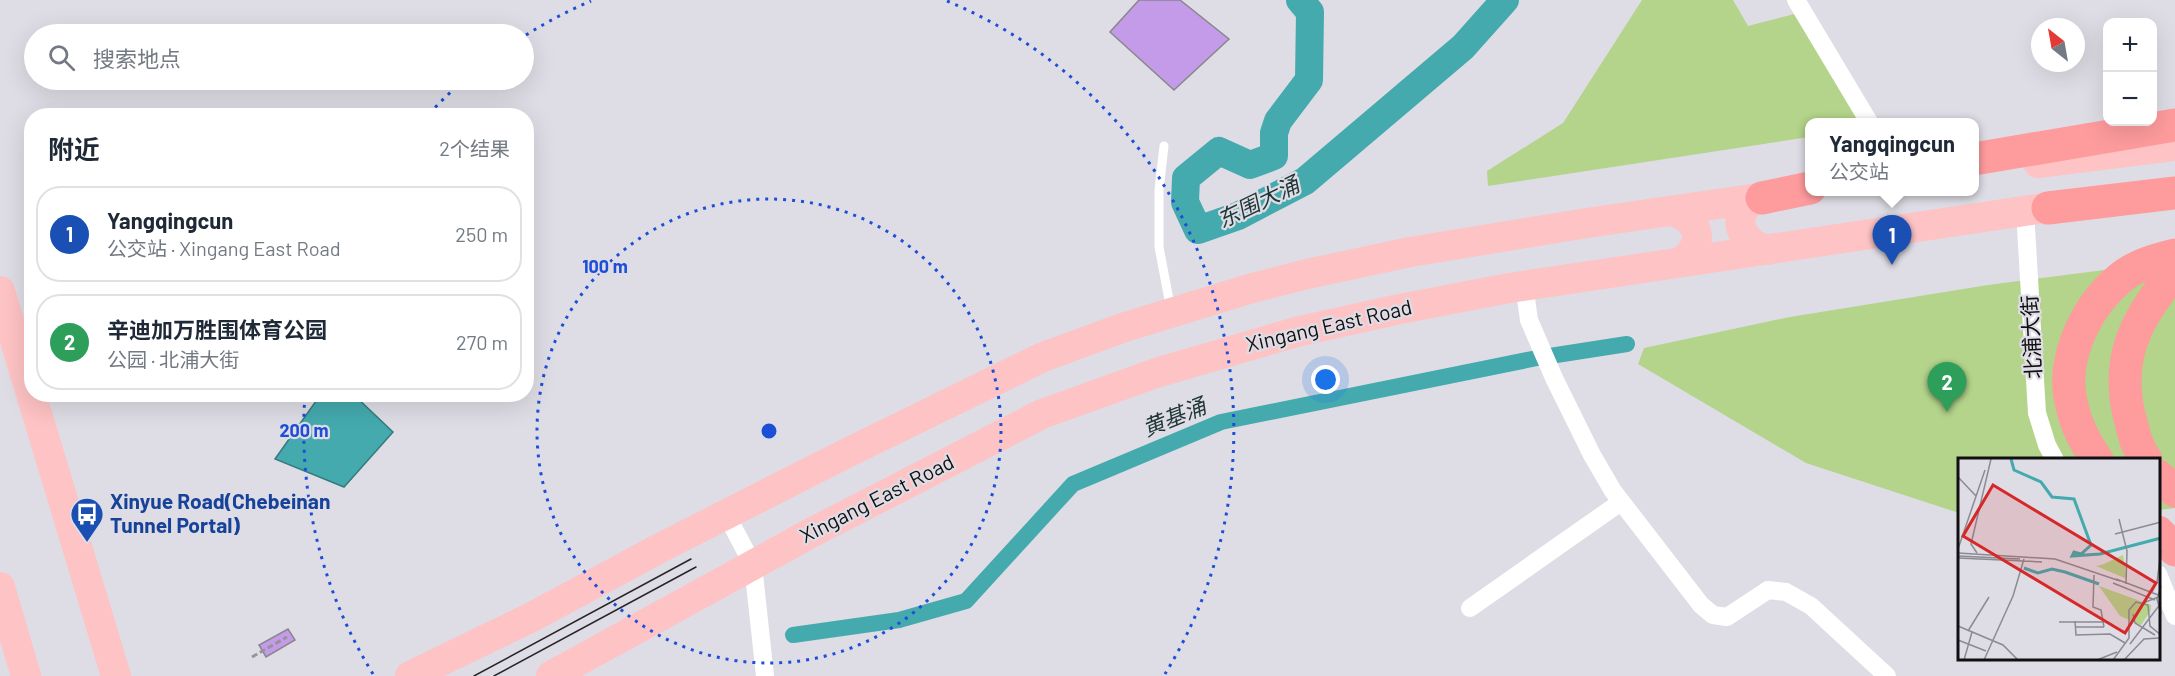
<!DOCTYPE html>
<html lang="zh">
<meta charset="utf-8">
<style>
:root{--surface:#fff;--page:#f6f6f7;--text:#1f2937;--muted:#747a83;--line:#e0e1e3;--accent:#2563eb}
body{margin:0;font-family:Barlow,"Noto Sans SC",sans-serif;background:var(--page);color:var(--text)}
.controls{position:absolute;right:18px;top:18px;display:grid;overflow:hidden;border-radius:12px;box-shadow:0 6px 24px #0002}
.controls button{width:54px;height:54px;display:grid;place-items:center;padding:0;border:0;border-bottom:2px solid var(--line);background:var(--surface);color:var(--text);font:30px sans-serif}
.compass{position:absolute;left:2031px;top:18px;width:54px;height:54px;border-radius:50%;background:var(--surface);box-shadow:0 6px 24px #0002;rotate:329deg}
.you{position:absolute;left:1326px;top:380px;width:21px;height:21px;margin:-15px;border:4px solid #fff;border-radius:50%;background:#1a73e8;box-shadow:0 0 0 9px #1a73e833}
.badge{display:grid;place-items:center;width:39px;height:39px;border-radius:50%;background:var(--accent);color:#fff;font-size:20px;font-weight:700}
.pin{position:absolute;translate:-50% -50px;filter:drop-shadow(0 2px 3px #0008)}
.pin::after{content:'';position:absolute;top:32px;width:21px;height:18px;background:inherit;clip-path:polygon(0 0,100% 0,50% 100%)}
.popup{position:absolute;left:1805px;top:118px;width:174px;height:78px;box-sizing:border-box;display:grid;place-content:center;border-radius:12px;background:var(--surface);filter:drop-shadow(0 2px 4px #0005);font-size:20px;white-space:nowrap;color:var(--muted)}
.popup b{font-size:22px;color:var(--text)}
.popup::after{content:'';position:absolute;left:50%;top:100%;margin-left:-12px;border:12px solid transparent;border-top-color:var(--surface)}
.list{margin:0;padding:0;list-style:none}
h2{display:flex;justify-content:space-between;align-items:center;height:78px;margin:0;padding:0 24px;font-size:26px}
h2 small{font-size:20px;font-weight:400;color:var(--muted)}
.list li{display:grid;grid-template-columns:39px 1fr auto;gap:18px;align-items:center;box-sizing:border-box;height:96px;margin:0 12px 12px;padding:0 12px;border:2px solid var(--line);border-radius:24px}
.list b{display:block;font-size:22px;white-space:nowrap}
.list p{margin:0;font-size:20px;white-space:nowrap;color:var(--muted)}
.list em{font-size:20px;font-style:normal;color:var(--muted)}
.icon{flex:none;width:33px;height:33px;fill:none;stroke:currentColor;stroke-width:2;stroke-linecap:round;stroke-linejoin:round}
.map{position:relative;flex:none;width:2175px;height:676px;overflow:hidden}
.search{position:absolute;background:var(--surface);box-shadow:0 6px 24px #0002;left:24px;top:24px;width:510px;height:66px;display:flex;align-items:center;gap:15px;box-sizing:border-box;padding:0 21px;border-radius:33px;color:var(--muted);font-size:22px}
.panel{position:absolute;background:var(--surface);box-shadow:0 6px 24px #0002;left:24px;top:108px;width:510px;height:294px;border-radius:24px}
.map>svg:first-child{display:block}
.green{fill:#b3d48a}
.water{fill:#44aaae;stroke:#347c7f;stroke-width:1.5}
.lines{fill:none;stroke-linecap:round;stroke-linejoin:round}
.canal{stroke:#44aaae;stroke-width:16}
.river{stroke:#44aaae;stroke-width:28}
.building{fill:#c39be9;stroke:#89868c;stroke-width:1.5}
.path{stroke:#95949a;stroke-width:3;stroke-dasharray:6 3;stroke-linecap:butt}
.lane{stroke:#fff;stroke-width:9}
.street{stroke:#fff;stroke-width:18}
.primary{stroke:#fec3c4;stroke-width:30}
.highway{stroke:#fe9b9d;stroke-width:33}
.tram{stroke:#262629;stroke-width:1.5}
.ring{fill:none;stroke:#1d4ed8;stroke-width:3;stroke-dasharray:3 6}
.labels{text-anchor:middle;stroke-width:4.5;stroke-linejoin:round;paint-order:stroke}
.street-label{font-size:21px;fill:#101012;stroke:#dedde5}
.transit-label{font-size:21px;font-weight:bold;fill:#164399;stroke:#dedde5;text-anchor:start}
.water-label{font-size:22px;font-style:italic;fill:#1f3637;stroke:#dedde5}
.inset-river{fill:none;stroke:#44aaae;stroke-width:3}
.inset-road{fill:none;stroke:#8c8b91;stroke-width:1.5}
.view{fill:#d62828;fill-opacity:0.15;stroke:#d62828;stroke-width:3}
.inset-edge{fill:none;stroke:#101012;stroke-width:3}
.centre{fill:#1d4ed8;stroke:#dedde5;stroke-width:3}
.ring-label{font-size:18px;text-anchor:middle;font-weight:bold;fill:#1d4ed8;stroke:#dedde5;stroke-width:4.5;stroke-linejoin:round;paint-order:stroke}
</style>
<div class="map">
<svg width="2175" height="676" viewBox="0 0 2175 676">
<rect width="100%" height="100%" fill="#dedde5"/>
<path class="green" d="M1642,0H1733L1748,26L1794,14L1865,122H1810L1809,137L1488,186L1487,171L1563,123Z
M2175,261V508L2159,510L2158,460H1959V513L1806,463L1638,364L1644,348L1790,317L1988,285Z"/>
<path class="water" d="M321,394L354,395L393,432L344,487L275,459Z"/>
<g class="lines">
<path class="canal" d="M793,635L899,620L966,601L1073,484L1221,422L1537,358L1627,344"/>
<path class="river" d="M1300,0L1310,12L1309,80L1278,121L1274,133V156L1250,165L1219,151L1186,178L1185,202L1198,230L1238,216L1305,181L1463,47L1505,0"/>
</g>
<path class="building" d="M1139,0H1180L1229,39L1174,90L1110,32Z
M288,629L295,640L266,657L259,645Z"/>
<g class="lines">
<path class="path" d="M252,657L287,637"/>
<path class="lane" d="M1164,146L1159,190V247L1171,310"/>
<path class="street" d="M1796,0L1869,122
M2025,211L2037,413L2047,445L2055,460
M1524,285L1529,320L1554,378L1592,455L1613,491L1701,605L1713,615L1727,617L1768,590L1786,592L1811,606L1887,676
M726,514L753,565L765,676
M2158,574L2175,616
M1470,608L1621,502"/>
<path class="primary" d="M2038,163L2175,146
M1755,199C1729,216 1740,242 1767,250
M1672,211C1702,220 1706,247 1678,263
M0,291L116,676
M0,587L26,676
M410,676L532,617L660,548L843,455L1043,357L1125,327L1249,289L1307,274L1410,252L1587,223L1787,194
M551,676L809,534L1042,414L1156,373L1296,332L1395,310L1509,288L2071,204"/>
<path class="highway" d="M1974,159L2175,125
M1762,198L1810,188
M2048,208L2175,193
M2097,460C2086,444 2076,425 2072,406C2060,362 2084,310 2117,281C2133,266 2154,260 2175,255
M2146,460C2138,449 2135,439 2132,426C2113,363 2134,319 2175,272
M2158,476L2175,491
M2158,532L2175,550"/>
<path class="tram" d="M474,676L691,559
M494,676L696,567"/>
</g>
<g class="ring">
<circle cx="769" cy="431" r="232"/>
<path d="M373 674A465 465 0 0 1 305 395M429 114A465 465 0 0 1 464 80M526 35A465 465 0 0 1 591 1M947 1A465 465 0 0 1 1165 674"/>
</g>
<defs>
<symbol id="bus-pin" viewBox="-11 -11 22 30"><path d="M0 17L-7.5 6A9.5 9.5 0 1 1 7.5 6Z" fill="#1a4fb4" stroke="#dedde5"/><path d="M-5-6H5V4H4V6H2V4H-2V6H-4V4H-5ZM-3.5-4V0h7V-4ZM-3.5 1.2v1.5H-2V1.2ZM2 1.2v1.5H3.5V1.2Z" fill="#fff"/></symbol>
</defs>
<g fill-rule="evenodd">
<use href="#bus-pin" x="68" y="495" width="38" height="52"/>
</g>
<g class="labels">
<g class="street-label">
<text transform="translate(1329 326) rotate(-13)" y="7">Xingang East Road</text>
<text transform="translate(2032 337) rotate(-93)" y="7">北浦大街</text>
<text transform="translate(877 499) rotate(-27)" y="7">Xingang East Road</text>
</g>
<g class="transit-label">
<text x="110" y="509">Xinyue Road(Chebeinan<tspan x="110" dy="24">Tunnel Portal)</tspan></text>
</g>
<g class="water-label">
<text transform="translate(1258 202) rotate(-26)" y="8">东围大涌</text>
<text transform="translate(1174 417) rotate(-22)" y="8">黄基涌</text>
</g>
</g>
<g transform="translate(1958 458)">
<rect width="202" height="202" fill="#dedde5"/>
<path d="M165,97L169,121L138,108L146,106ZM141,128L193,147V152L183,167L162,158Z" fill="#b3d48a"/>
<path class="inset-river" d="M53,1L56,12L83,24L94,39L116,41L133,87L123,96L116,94L114,98L142,96L203,80M66,110L80,115L94,111L107,114L141,126"/>
<path class="inset-road" d="M0,19L18,38M161,61L169,93L168,126M157,76L203,64M0,91L27,12M0,95L97,101L162,123M19,95L13,86L33,1M0,98L62,101M0,100L84,104M136,117L135,149L143,152L146,169M158,121L203,138M155,125L197,142M203,128L199,141L203,156M194,134L199,124L203,92M185,145L203,138M175,156L177,165L197,177M117,163L118,177L152,176L167,185M101,164H146M0,168L45,187L60,202M117,169H146M10,173L31,139M0,182L28,193M172,186L203,145M6,202L14,174M26,202L55,138L66,101M139,202L159,194M155,202L171,180V152L178,144L190,147L192,168L203,177M166,202L186,181L201,180"/>
<path class="view" d="M35,27L198,125L167,175L5,78Z"/>
<rect width="202" height="202" class="inset-edge"/>
</g>
<circle cx="769" cy="431" r="9" class="centre"/>
<g class="ring-label">
<text x="605" y="273">100 m</text>
<text x="304" y="437">200 m</text>
</g>
</svg>
<div class="controls">
<button>+</button>
<button>−</button>
</div>
<svg class="compass" viewBox="-18 -18 36 36"><path d="M0-13l5 13h-10z" fill="#e53935"/><path d="M0 13l5-13h-10z" fill="#747a83"/></svg>
<div class="you"></div>
<div class="pin badge" style="left:1892px;top:265px;background:#1a4fb4">1</div>
<div class="popup"><b>Yangqingcun</b>公交站</div>
<div class="pin badge" style="left:1947px;top:412px;background:#2e9e5b">2</div>
<div class="search"><svg class="icon" aria-label="search" viewBox="0 0 24 24"><circle cx="10" cy="10" r="6"/><path d="M15 15l6 6"/></svg>搜索地点</div>
<section class="panel">
<h2>附近<small>2个结果</small></h2>
<ul class="list">
<li><span class="badge" style="background:#1a4fb4">1</span><div><b>Yangqingcun</b><p>公交站 · Xingang East Road</p></div><em>250 m</em></li>
<li><span class="badge" style="background:#2e9e5b">2</span><div><b>辛迪加万胜围体育公园</b><p>公园 · 北浦大街</p></div><em>270 m</em></li>
</ul>
</section>
</div>
